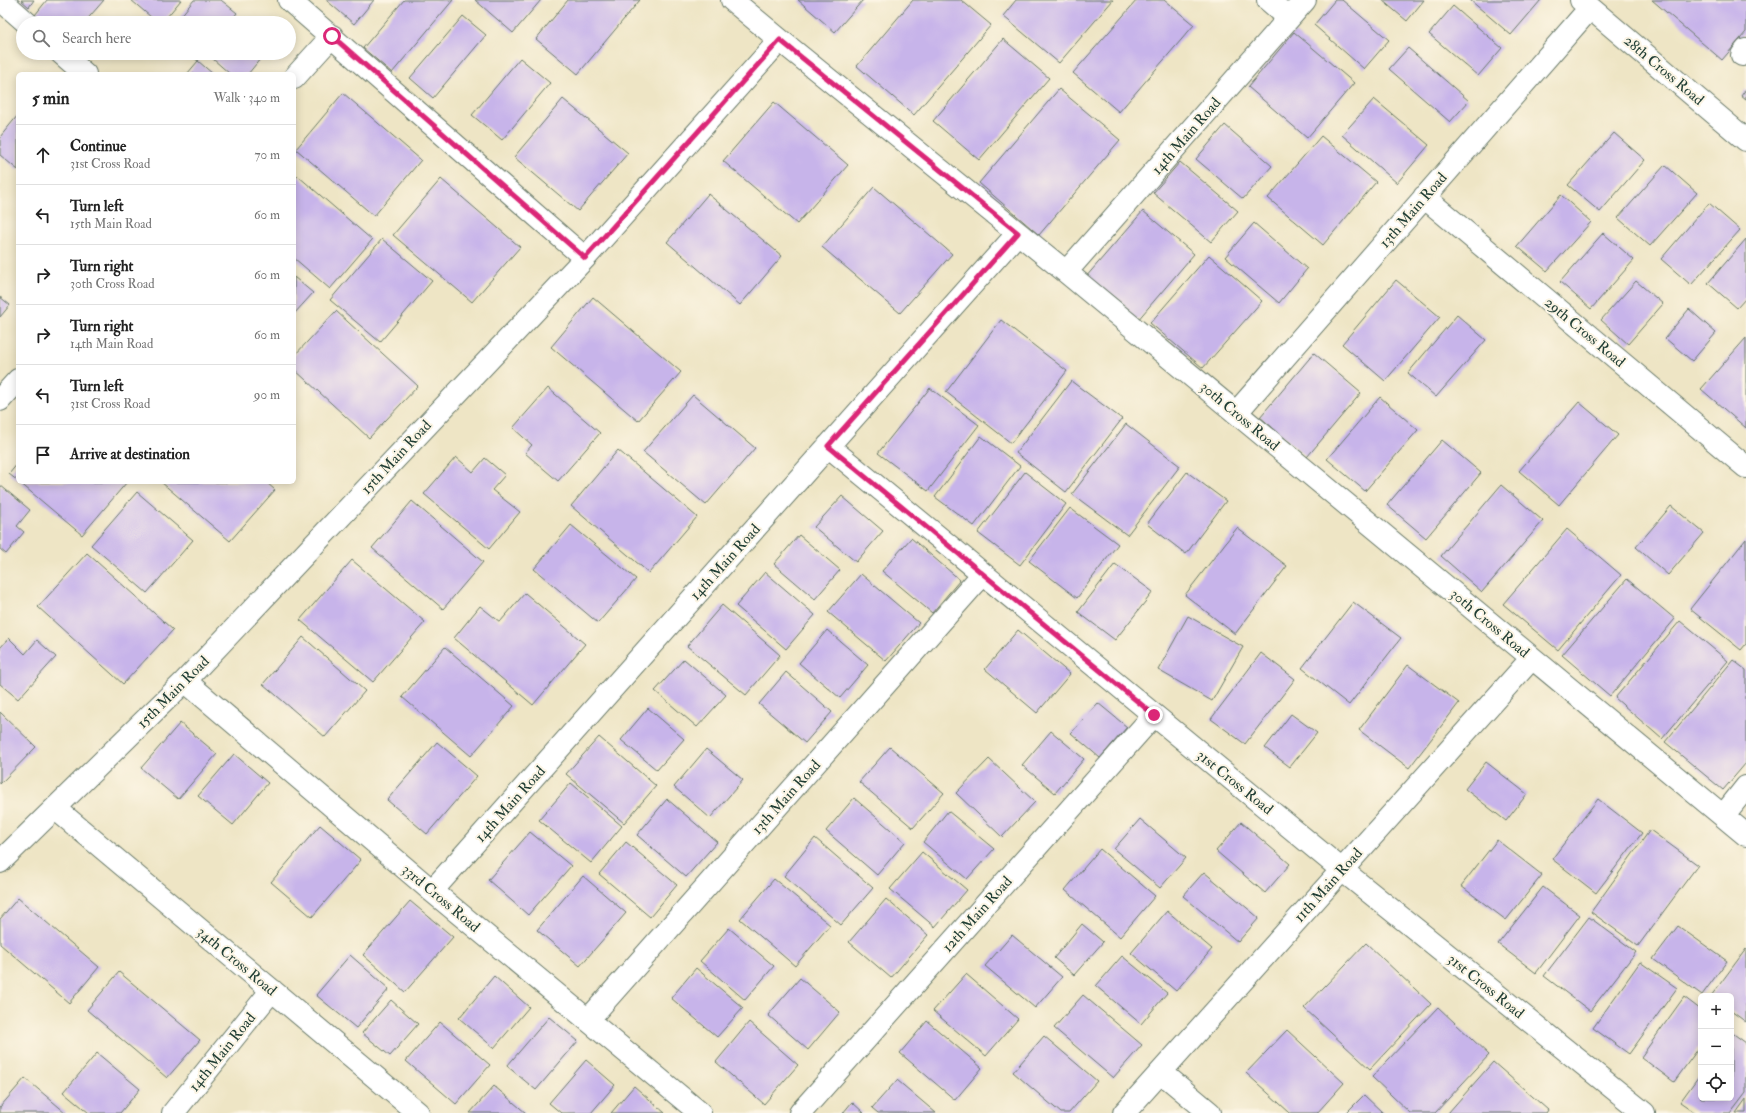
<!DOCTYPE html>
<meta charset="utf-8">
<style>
:root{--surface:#fff;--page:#f6f6f6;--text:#222;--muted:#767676;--line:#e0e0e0}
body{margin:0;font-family:"IM FELL Double Pica",serif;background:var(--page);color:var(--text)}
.controls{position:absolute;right:12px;bottom:12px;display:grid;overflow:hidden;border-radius:6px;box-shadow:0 2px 10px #0003}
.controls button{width:36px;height:36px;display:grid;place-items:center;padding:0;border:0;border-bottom:1px solid var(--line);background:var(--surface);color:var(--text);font:20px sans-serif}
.stop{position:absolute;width:12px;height:12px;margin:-9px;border:3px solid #db2777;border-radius:50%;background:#fff}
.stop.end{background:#db2777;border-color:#fff;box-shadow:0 1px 4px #0008}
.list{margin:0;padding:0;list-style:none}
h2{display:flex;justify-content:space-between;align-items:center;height:52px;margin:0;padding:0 16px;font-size:17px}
h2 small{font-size:13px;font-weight:400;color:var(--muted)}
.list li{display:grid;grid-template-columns:26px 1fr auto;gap:12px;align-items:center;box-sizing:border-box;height:60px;padding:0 16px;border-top:1px solid var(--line)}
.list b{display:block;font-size:15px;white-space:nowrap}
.list p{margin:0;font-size:13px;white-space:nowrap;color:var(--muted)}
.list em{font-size:13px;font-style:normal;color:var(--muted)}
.icon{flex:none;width:22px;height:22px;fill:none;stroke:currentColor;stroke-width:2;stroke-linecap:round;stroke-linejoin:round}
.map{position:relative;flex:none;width:1746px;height:1113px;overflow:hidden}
.search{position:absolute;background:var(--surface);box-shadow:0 2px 10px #0003;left:16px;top:16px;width:280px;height:44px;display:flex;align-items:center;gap:10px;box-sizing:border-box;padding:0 14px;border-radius:22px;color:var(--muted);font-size:15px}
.panel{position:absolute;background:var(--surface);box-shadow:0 2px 10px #0003;left:16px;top:72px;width:280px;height:412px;border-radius:6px}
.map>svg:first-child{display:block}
.building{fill:#c7b4ea}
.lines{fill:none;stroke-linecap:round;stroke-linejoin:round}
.minor-casing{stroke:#677867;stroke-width:24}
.minor{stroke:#fff;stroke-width:22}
.route{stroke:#db2777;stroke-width:5}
.labels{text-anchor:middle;stroke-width:4;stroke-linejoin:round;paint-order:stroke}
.street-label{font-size:15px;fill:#1f3d34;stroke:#fcf5e5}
</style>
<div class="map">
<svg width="1746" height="1113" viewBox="0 0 1746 1113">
<rect width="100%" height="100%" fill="#fcf5e5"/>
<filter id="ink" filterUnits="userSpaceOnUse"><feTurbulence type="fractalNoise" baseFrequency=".025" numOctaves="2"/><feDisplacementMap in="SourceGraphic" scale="8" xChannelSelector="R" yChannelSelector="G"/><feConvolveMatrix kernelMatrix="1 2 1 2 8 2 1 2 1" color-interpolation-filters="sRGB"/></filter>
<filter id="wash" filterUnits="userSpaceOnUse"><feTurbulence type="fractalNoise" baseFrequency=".012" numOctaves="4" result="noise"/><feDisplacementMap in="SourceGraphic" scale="16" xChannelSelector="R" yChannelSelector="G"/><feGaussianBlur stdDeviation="0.9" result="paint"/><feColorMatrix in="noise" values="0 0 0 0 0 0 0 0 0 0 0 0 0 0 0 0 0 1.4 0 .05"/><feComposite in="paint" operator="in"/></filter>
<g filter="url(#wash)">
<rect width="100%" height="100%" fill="#eee5c5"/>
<g id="blocks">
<path class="building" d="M21,0H34L29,7Z
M47,0H104L84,23H44L35,15Z
M131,0H181L162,23H158Z
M194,0H221L237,13L229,23H175Z
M326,0H374L354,24Z
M404,0H453L392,73L363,48Z
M475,0H541L513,33Z
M568,0H640L578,74L536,39Z
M798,0H863L835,32Z
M913,0H961L991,25L914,115L857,66Z
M1016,0H1113L1059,63L1003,16Z
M1137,0H1164L1194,25L1119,112L1073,73Z
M1335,0H1342L1389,40L1364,69L1314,25Z
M1382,0H1424L1407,21Z
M1470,0H1541L1511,35Z
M1652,0H1746V32L1722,60Z
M1453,6L1502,48L1478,76L1429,34Z
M463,16L486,35L433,98L410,78Z
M1294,32L1354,83L1307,138L1248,87Z
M1003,39L1049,78L979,160L933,121Z
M1408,48L1469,101L1450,122L1389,69Z
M187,53H204L198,61Z
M218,53H265L248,74H230L213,59Z
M520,58L550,83L502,140L472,115Z
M198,61L213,74H187Z
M1059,89L1120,140L1039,235L979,183Z
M1746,89V100L1741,96Z
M343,93L421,160L374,216L296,149Z
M563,99L628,153L578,211L514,157Z
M1374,99L1429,145L1397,183L1342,135Z
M774,102L848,165L797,224L723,161Z
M18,115V170L0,155V137Z
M1225,125L1272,166L1243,199L1196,159Z
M1614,133L1645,160L1600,212L1568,185Z
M1321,136L1376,182L1323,245L1268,198Z
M1180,162L1238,211L1211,242L1153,193Z
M1665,165L1697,193L1650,246L1618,218Z
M298,176L372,240L330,289L294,258V180Z
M441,179L520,247L472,302L393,235Z
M874,187L952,254L900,313L822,247Z
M708,194L782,256L740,305L667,242Z
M1561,195L1591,222L1547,271L1517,246Z
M1709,203L1740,230L1691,285L1661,259Z
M1143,211L1194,254L1137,321L1085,278Z
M1254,223L1307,269L1279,303L1225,257Z
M1603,233L1634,260L1591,309L1560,282Z
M382,239L432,281L380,342L330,300Z
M1746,239V298L1737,308L1708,283Z
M1209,255L1262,301L1203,368L1150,323Z
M294,277L313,293L294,314Z
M1396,280L1440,317L1385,381L1342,344Z
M1636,281L1663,304L1628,344L1601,320Z
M0,297L10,305L0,317Z
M593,297L681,372L638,421L551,347Z
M1689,309L1716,333L1692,361L1665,338Z
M336,311L418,386L369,438L294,369V356Z
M1457,315L1486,340L1436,397L1408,373Z
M1001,320L1067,371L1011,443L946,392Z
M1746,338V428L1701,389Z
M1314,353L1361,393L1307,457L1260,417Z
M1071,381L1122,419L1066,492L1016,453Z
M548,388L600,433L558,481L525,453L532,445L513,428Z
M930,388L979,425L928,491L878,453Z
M693,395L755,448L706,505L643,452Z
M1380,397L1418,430L1365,491L1327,459Z
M1579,402L1618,435L1559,505L1519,471Z
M1126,424L1180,466L1127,535L1072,494Z
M981,436L1020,466L974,526L935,497Z
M1442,440L1481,473L1426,538L1387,505Z
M618,450L697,517L649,573L571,506Z
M456,457L473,472L485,458L505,475L492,490L520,512L489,549L424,494Z
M18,463V481L9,474Z
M1025,472L1066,504L1020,565L978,533Z
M1187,472L1226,501L1186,554L1147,524Z
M19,482H127L82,535Z
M161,482H266L275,490L230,541Z
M0,485L30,510L17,526L24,532L6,554L0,549Z
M1501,485L1543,521L1482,592L1441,556Z
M137,492L193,540L147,593L91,545Z
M842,496L883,531L856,562L814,527Z
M412,501L483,562L443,609L372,548Z
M1671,506L1704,533L1668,575L1636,547Z
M1070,508L1118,544L1077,598L1029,561Z
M571,525L636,579L598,623L534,569Z
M1237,528L1287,566L1235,634L1185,595Z
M1567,529L1621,575L1558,650L1503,604Z
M799,535L840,570L815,599L774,564Z
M911,538L960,580L932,613L882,571Z
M1746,539V644L1741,650L1690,609Z
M87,553L173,630L123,684L38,607Z
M352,560L425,622L373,682L300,620Z
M1115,564L1153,592L1115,640L1078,612Z
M765,572L815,615L786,649L736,606Z
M861,574L919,623L886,661L828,612Z
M1627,579L1675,619L1610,696L1562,655Z
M525,593L585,644L533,705L454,638L480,606L500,622Z
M1353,602L1401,638L1349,705L1302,668Z
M722,605L780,655L746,695L687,646Z
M1188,616L1243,647L1212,701L1158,670Z
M1680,621L1728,661L1662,739L1615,698Z
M827,630L868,665L840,698L799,663Z
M1018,630L1070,674L1037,713L985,669Z
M303,637L365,691L325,737L263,684Z
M9,638L25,654L37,640L56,657L18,699L0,684V648Z
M445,647L514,706L471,756L402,697Z
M1261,653L1295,679L1245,744L1211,719Z
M684,659L726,695L697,727L655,691Z
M1733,660L1746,670V763L1723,790L1665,742Z
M1408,665L1459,703L1409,768L1359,730Z
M786,672L832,712L805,743L759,704Z
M1098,703L1127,727L1100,758L1071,733Z
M648,708L684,739L657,770L621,740Z
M0,712L36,747L0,784Z
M1291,714L1317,733L1290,767L1265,748Z
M180,723L217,754L178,799L141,768Z
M1051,731L1084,759L1055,793L1022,765Z
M599,737L656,786L624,823L566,774Z
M437,742L477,776L427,834L387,800Z
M890,747L944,793L913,828L859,782Z
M706,749L743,780L710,818L674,787Z
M234,754L268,783L233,825L198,796Z
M989,759L1035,802L1002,837L956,793Z
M1486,762L1527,794L1506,821L1465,789Z
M571,783L622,826L591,863L539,820Z
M854,798L905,842L877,875L826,831Z
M667,799L717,842L686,877L637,835Z
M1598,799L1642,833L1596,893L1552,859Z
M948,811L994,849L967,879L923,842Z
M1140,819L1186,858L1160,888L1114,849Z
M1241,822L1290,864L1265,893L1216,851Z
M320,825L361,860L312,917L271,882Z
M1650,830L1698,865L1638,946L1591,912Z
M530,832L571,866L528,915L488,880Z
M815,838L873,888L841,925L784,876Z
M1497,840L1542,875L1506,920L1461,886Z
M626,842L677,885L650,917L599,874Z
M1100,849L1155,896L1120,937L1065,890Z
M922,852L967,890L935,927L890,889Z
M1204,872L1259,918L1238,942L1183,896Z
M583,876L626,913L580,966L537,930Z
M774,879L830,925L795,966L740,919Z
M1543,887L1580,915L1536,973L1498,944Z
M18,898L99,967L69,1003L0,944V919Z
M886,899L928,935L891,978L849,942Z
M410,901L453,937L405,992L363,955Z
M1167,911L1212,949L1176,991L1131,953Z
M1589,917L1636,952L1590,1011L1544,976Z
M1082,924L1103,942L1074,975L1054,958Z
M1678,926L1727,961L1702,995L1653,959Z
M729,928L774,966L745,1000L700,961Z
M1012,935L1062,977L1035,1008L985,966Z
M1366,943L1431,1004L1370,1069L1304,1008Z
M1746,949V1022L1731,1011V996H1711Z
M350,955L389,989L356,1028L316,995Z
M1122,956L1167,993L1141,1024L1096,986Z
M1640,962L1677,988L1629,1054L1593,1028Z
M696,968L743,1008L717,1037L671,998Z
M119,972L200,1040L167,1078L87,1010Z
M966,974L1018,1019L986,1056L933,1011Z
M494,976L529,1007L494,1048L459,1018Z
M800,978L840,1012L808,1050L768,1015Z
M1083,995L1142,1045L1113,1078L1054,1028Z
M1684,997L1701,1010V1045L1674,1082L1641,1057Z
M391,1000L418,1024L390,1056L362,1033Z
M1438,1007L1489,1055L1435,1113H1410L1372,1077Z
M549,1017L578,1041L536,1090L507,1066Z
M927,1021L982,1068L955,1100L900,1053Z
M440,1022L490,1065L456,1104L406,1061Z
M749,1022L798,1065L764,1104L716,1062Z
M1287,1030L1344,1083L1317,1113H1290L1246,1073Z
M1731,1032L1746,1043V1092L1730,1113H1696L1680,1102L1701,1073V1098H1731Z
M1044,1036L1097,1081L1069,1113H1061L1013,1072Z
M97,1053L140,1089L120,1113H89L64,1092Z
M586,1060L615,1085L591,1113H561L549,1103Z
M1493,1062L1548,1110L1546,1113H1448Z
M25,1078L66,1113H0V1107Z
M897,1080L936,1113H878L872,1108Z
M494,1086L526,1113H470Z
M634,1086L665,1113H611Z
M1364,1095L1383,1113H1346Z
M1746,1099V1113H1736Z
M852,1102L864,1113H843Z"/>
</g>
</g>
<g filter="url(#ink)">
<use href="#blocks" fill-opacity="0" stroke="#677867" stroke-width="1"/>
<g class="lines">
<defs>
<path id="minor" d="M1,0L27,23
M289,0L585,258
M732,0L780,40L1066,272L1746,835
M1268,0L1289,18
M1581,0L1746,140
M61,53L85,74
M1742,55L1746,50
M294,78L332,36
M1424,197L1746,467
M1066,272L1305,0
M0,400L18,380
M1236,413L1590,8
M828,446L1342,870L1644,1113
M185,681L432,891L700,1113
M56,809L418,1113
M1723,816L1746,787
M0,862L185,681L585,258L780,40
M432,891L1018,233
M588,1020L983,574
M1161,1072L1210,1113
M173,1113L272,990
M800,1113L1154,715
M1124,1113L1532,658"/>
</defs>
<use href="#minor" class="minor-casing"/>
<use href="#minor" class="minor"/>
</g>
</g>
<g class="lines" filter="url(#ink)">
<path class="route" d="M332,36L585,258L780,40L1018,233L828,446L1154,715"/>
</g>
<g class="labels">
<g class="street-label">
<text transform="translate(1664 70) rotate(40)" y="5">28th Cross Road</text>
<text transform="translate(1186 136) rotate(-49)" y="5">14th Main Road</text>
<text transform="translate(1413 210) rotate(-49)" y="5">13th Main Road</text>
<text transform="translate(1585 332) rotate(40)" y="5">29th Cross Road</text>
<text transform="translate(1240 416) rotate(40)" y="5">30th Cross Road</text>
<text transform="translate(396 457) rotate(-47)" y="5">15th Main Road</text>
<text transform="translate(725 562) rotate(-48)" y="5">14th Main Road</text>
<text transform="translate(1490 623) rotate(40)" y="5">30th Cross Road</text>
<text transform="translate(173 692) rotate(-45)" y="5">15th Main Road</text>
<text transform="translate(1235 782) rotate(39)" y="5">31st Cross Road</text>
<text transform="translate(786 797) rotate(-48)" y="5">13th Main Road</text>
<text transform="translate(510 804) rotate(-48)" y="5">14th Main Road</text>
<text transform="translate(1328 885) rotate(-48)" y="5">11th Main Road</text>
<text transform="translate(441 898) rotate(40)" y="5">33rd Cross Road</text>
<text transform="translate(977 914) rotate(-48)" y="5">12th Main Road</text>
<text transform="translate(237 961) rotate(40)" y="5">34th Cross Road</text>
<text transform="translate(1486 986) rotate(39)" y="5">31st Cross Road</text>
<text transform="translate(222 1052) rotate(-51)" y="5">14th Main Road</text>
</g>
</g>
</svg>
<div class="controls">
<button>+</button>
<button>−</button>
<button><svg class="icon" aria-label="locate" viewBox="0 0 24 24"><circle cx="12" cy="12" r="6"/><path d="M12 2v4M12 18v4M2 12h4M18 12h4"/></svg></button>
</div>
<div class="stop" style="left:332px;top:36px"></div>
<div class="stop end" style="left:1154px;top:715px"></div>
<div class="search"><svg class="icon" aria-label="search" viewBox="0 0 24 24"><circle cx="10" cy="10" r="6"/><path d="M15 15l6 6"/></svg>Search here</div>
<section class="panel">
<h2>5 min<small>Walk · 340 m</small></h2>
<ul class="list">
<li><svg class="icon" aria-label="ahead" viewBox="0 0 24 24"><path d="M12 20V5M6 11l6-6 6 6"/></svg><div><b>Continue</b><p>31st Cross Road</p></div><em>70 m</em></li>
<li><svg class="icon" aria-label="left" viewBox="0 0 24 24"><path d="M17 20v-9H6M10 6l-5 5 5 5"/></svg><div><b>Turn left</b><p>15th Main Road</p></div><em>60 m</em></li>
<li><svg class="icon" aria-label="right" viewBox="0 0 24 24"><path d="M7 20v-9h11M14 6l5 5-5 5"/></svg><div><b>Turn right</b><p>30th Cross Road</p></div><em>60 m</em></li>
<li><svg class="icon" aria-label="right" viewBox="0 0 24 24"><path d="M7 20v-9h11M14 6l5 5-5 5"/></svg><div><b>Turn right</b><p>14th Main Road</p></div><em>60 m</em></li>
<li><svg class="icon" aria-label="left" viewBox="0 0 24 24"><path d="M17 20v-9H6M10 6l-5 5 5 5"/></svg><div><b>Turn left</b><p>31st Cross Road</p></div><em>90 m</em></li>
<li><svg class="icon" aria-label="arrive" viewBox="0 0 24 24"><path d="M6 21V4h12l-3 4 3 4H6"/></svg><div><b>Arrive at destination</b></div></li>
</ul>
</section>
</div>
